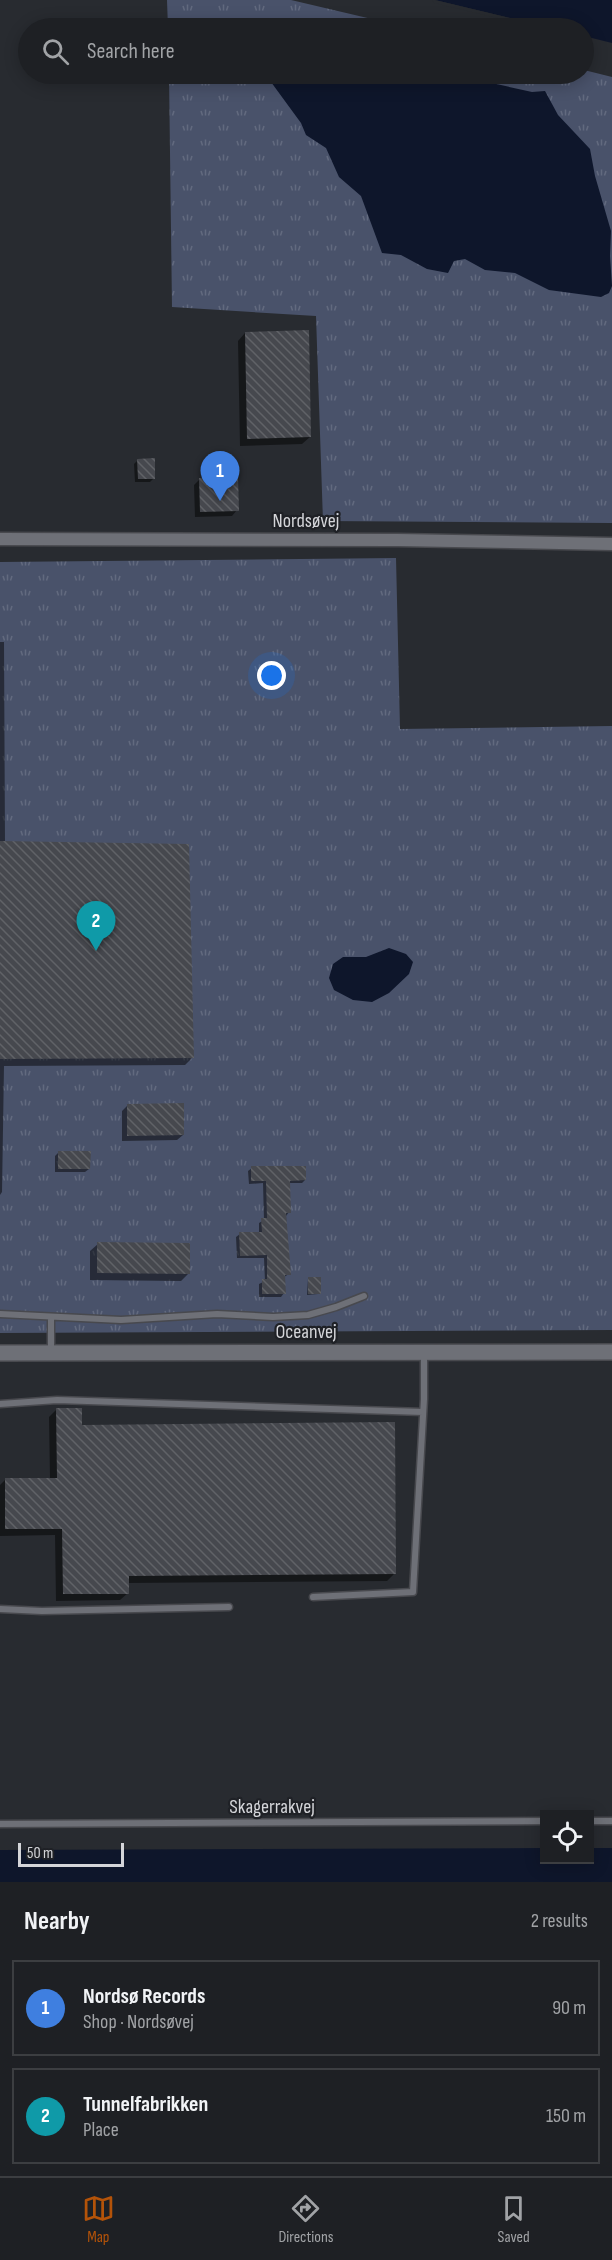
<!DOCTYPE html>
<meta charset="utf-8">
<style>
:root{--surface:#1e2024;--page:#2b2d31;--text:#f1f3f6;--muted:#a1a3a6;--line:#3c3e41;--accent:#b45309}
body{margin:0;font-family:"Sofia Sans Condensed",sans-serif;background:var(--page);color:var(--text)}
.controls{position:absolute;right:18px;bottom:18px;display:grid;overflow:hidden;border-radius:0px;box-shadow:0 3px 15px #0003}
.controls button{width:54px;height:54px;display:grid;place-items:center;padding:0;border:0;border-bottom:2px solid var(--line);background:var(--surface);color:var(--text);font:30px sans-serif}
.scale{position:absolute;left:18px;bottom:15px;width:106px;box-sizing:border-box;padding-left:6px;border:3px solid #d4d5d9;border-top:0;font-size:16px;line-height:21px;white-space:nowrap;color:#d4d5d9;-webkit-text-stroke:4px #1f2126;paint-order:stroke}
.you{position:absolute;left:272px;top:676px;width:21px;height:21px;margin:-15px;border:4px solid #fff;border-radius:50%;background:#1a73e8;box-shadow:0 0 0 9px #1a73e833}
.badge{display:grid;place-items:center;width:39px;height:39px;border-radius:50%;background:var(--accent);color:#fff;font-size:20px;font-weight:700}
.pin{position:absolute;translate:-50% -50px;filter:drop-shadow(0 2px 3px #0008)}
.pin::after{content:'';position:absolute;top:32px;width:21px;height:18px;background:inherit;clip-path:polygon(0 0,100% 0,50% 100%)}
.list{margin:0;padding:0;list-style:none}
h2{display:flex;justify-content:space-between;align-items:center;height:78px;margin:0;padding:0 24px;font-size:26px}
h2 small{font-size:20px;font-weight:400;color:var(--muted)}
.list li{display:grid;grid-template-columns:39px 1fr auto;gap:18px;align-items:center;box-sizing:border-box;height:96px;margin:0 12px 12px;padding:0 12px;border:2px solid var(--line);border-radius:0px}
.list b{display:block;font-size:22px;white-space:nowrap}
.list p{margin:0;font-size:20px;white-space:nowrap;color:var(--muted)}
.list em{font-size:20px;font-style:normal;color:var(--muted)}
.icon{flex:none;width:33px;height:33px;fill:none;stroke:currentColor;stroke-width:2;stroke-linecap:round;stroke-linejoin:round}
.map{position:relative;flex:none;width:612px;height:1882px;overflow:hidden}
.search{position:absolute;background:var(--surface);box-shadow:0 3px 15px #0003;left:18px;right:18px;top:18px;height:66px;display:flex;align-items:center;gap:15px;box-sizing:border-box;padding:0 21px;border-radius:33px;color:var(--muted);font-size:22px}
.sheet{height:294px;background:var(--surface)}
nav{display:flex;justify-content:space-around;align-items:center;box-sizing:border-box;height:84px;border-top:2px solid var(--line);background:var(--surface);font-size:16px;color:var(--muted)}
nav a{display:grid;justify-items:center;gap:3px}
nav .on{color:var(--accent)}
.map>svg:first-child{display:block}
.grass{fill:url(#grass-tufts)}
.water{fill:#0e162b}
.pier{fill:#282b30}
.shadow{fill:#0007}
.building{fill:url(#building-back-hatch)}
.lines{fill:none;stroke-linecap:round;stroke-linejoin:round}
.lane-casing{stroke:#48494e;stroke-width:9}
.street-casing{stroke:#48494e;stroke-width:15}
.secondary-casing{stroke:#48494e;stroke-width:18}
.lane{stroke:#6e7077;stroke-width:6}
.street{stroke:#6e7077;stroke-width:12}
.secondary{stroke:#6e7077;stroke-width:15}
.labels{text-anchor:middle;stroke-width:4.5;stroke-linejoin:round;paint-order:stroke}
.street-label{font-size:20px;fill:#d4d5d9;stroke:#1f2126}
</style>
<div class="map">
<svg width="612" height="1882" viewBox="0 0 612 1882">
<defs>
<pattern id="grass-tufts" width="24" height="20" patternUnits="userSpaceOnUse" patternTransform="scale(1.5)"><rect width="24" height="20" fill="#49526a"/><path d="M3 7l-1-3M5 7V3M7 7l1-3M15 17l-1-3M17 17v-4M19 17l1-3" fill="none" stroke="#626a7f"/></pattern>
<pattern id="building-back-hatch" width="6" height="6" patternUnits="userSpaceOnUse" patternTransform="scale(1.5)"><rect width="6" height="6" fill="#46484e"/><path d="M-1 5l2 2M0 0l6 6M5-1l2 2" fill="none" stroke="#606267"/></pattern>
</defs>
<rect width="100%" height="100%" fill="#282b30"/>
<path class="grass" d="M167,0H291L410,28H168Z
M584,70L612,77V523L323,521L316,316L172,307L169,74H584Z
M396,558L400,729L612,726V1330L0,1333V562Z"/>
<path class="water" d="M435,0H612V43L584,36V28H552Z
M270,74H451L532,92L545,91L558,115L590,149L595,176L611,231L610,256L612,286L609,293L601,297L549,290L515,273L485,270L465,259L454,261L448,273L427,269L401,255L382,253L361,196L339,177L326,148L306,135L301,123L271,82Z
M389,948L406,954L413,962L409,974L389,993L372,1002L353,1000L334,990L329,978L333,964L343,957H366Z
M544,1848V1860H590V1848H612V1882H0V1850Z"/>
<path class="pier" d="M432,0H435L552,28H539L434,3Z"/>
<path class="shadow" d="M245,333L310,437L302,444L240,446L238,341Z
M138,460L154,478L150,482H135L134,464Z
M200,479L237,510L232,516L195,517L194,485Z
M0,642H4L5,843L192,1058L185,1065L4,1066L2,1192L0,1195Z
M127,1106L183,1135L177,1140L122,1141V1111Z
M59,1152L89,1169L85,1172H55V1156Z
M252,1168L305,1180L302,1183H289V1212L286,1216L289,1274L284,1277V1293L281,1297H259V1284L265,1281L264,1258H237L236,1237L240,1234H259V1223L264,1220L263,1183L249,1184L248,1171Z
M98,1244L188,1274L181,1281L90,1280V1251Z
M308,1279L320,1293L318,1294L307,1295Z
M57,1409L81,1426L394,1574L387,1581L128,1583V1593L120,1600L56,1601L55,1535L0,1536V1485L5,1480L50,1479L49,1417Z"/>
<path class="building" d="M309,330L311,437L247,439L245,332Z
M155,458V479H138L137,459Z
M238,477L239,511L200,512L199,478Z
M0,841L189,844L194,1058L0,1059Z
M184,1103V1135L127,1136V1104Z
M58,1151H91L90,1169H58Z
M251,1166H306V1180L290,1181L291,1213H286L291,1275H285L286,1294H262V1279H267V1255L240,1256L239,1232H262L261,1218H267L266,1181H251Z
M97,1242L190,1243V1274L97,1273Z
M308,1277H321V1294H308Z
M56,1408H82V1425L395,1422L396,1574L129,1576V1594H63L62,1529H5V1478H57Z"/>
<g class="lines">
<defs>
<path id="lane" d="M0,1314L121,1320L217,1314L273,1317L308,1315L336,1307L364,1296
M51,1352V1317
M0,1404L57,1400L423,1412
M313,1597L413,1592L424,1399V1353
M0,1609L42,1611L229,1607
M590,1821H612
M0,1824L544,1821"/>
<path id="street" d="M0,539L398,540L612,544"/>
<path id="secondary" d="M0,1353L612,1352"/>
</defs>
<use href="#lane" class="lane-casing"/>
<use href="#street" class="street-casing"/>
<use href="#secondary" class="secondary-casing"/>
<use href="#lane" class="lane"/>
<use href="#street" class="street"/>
<use href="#secondary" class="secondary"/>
</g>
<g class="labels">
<g class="street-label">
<text x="306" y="527">Nordsøvej</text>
<text x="306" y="1338">Oceanvej</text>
<text x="272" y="1813">Skagerrakvej</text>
</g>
</g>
</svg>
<div class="controls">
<button><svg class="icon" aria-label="locate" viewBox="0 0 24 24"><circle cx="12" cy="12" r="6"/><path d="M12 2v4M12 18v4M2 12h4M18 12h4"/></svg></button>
</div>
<div class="scale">50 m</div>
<div class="you"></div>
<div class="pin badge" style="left:220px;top:501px;background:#3f7fe0">1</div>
<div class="pin badge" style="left:96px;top:951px;background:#0f9aa8">2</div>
<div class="search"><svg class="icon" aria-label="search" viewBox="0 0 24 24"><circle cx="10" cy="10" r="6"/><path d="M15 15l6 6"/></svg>Search here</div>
</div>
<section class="sheet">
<h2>Nearby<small>2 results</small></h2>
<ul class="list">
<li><span class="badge" style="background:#3f7fe0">1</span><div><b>Nordsø Records</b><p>Shop · Nordsøvej</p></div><em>90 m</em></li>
<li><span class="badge" style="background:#0f9aa8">2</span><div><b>Tunnelfabrikken</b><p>Place</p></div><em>150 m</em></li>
</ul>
</section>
<nav>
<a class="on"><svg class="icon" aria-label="map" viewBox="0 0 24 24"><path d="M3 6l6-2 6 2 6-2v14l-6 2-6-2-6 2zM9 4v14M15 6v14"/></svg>Map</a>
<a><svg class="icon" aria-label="directions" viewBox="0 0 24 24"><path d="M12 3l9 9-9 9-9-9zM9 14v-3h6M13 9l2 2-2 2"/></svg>Directions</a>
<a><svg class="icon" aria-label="saved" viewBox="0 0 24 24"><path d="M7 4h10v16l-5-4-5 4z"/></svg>Saved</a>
</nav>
